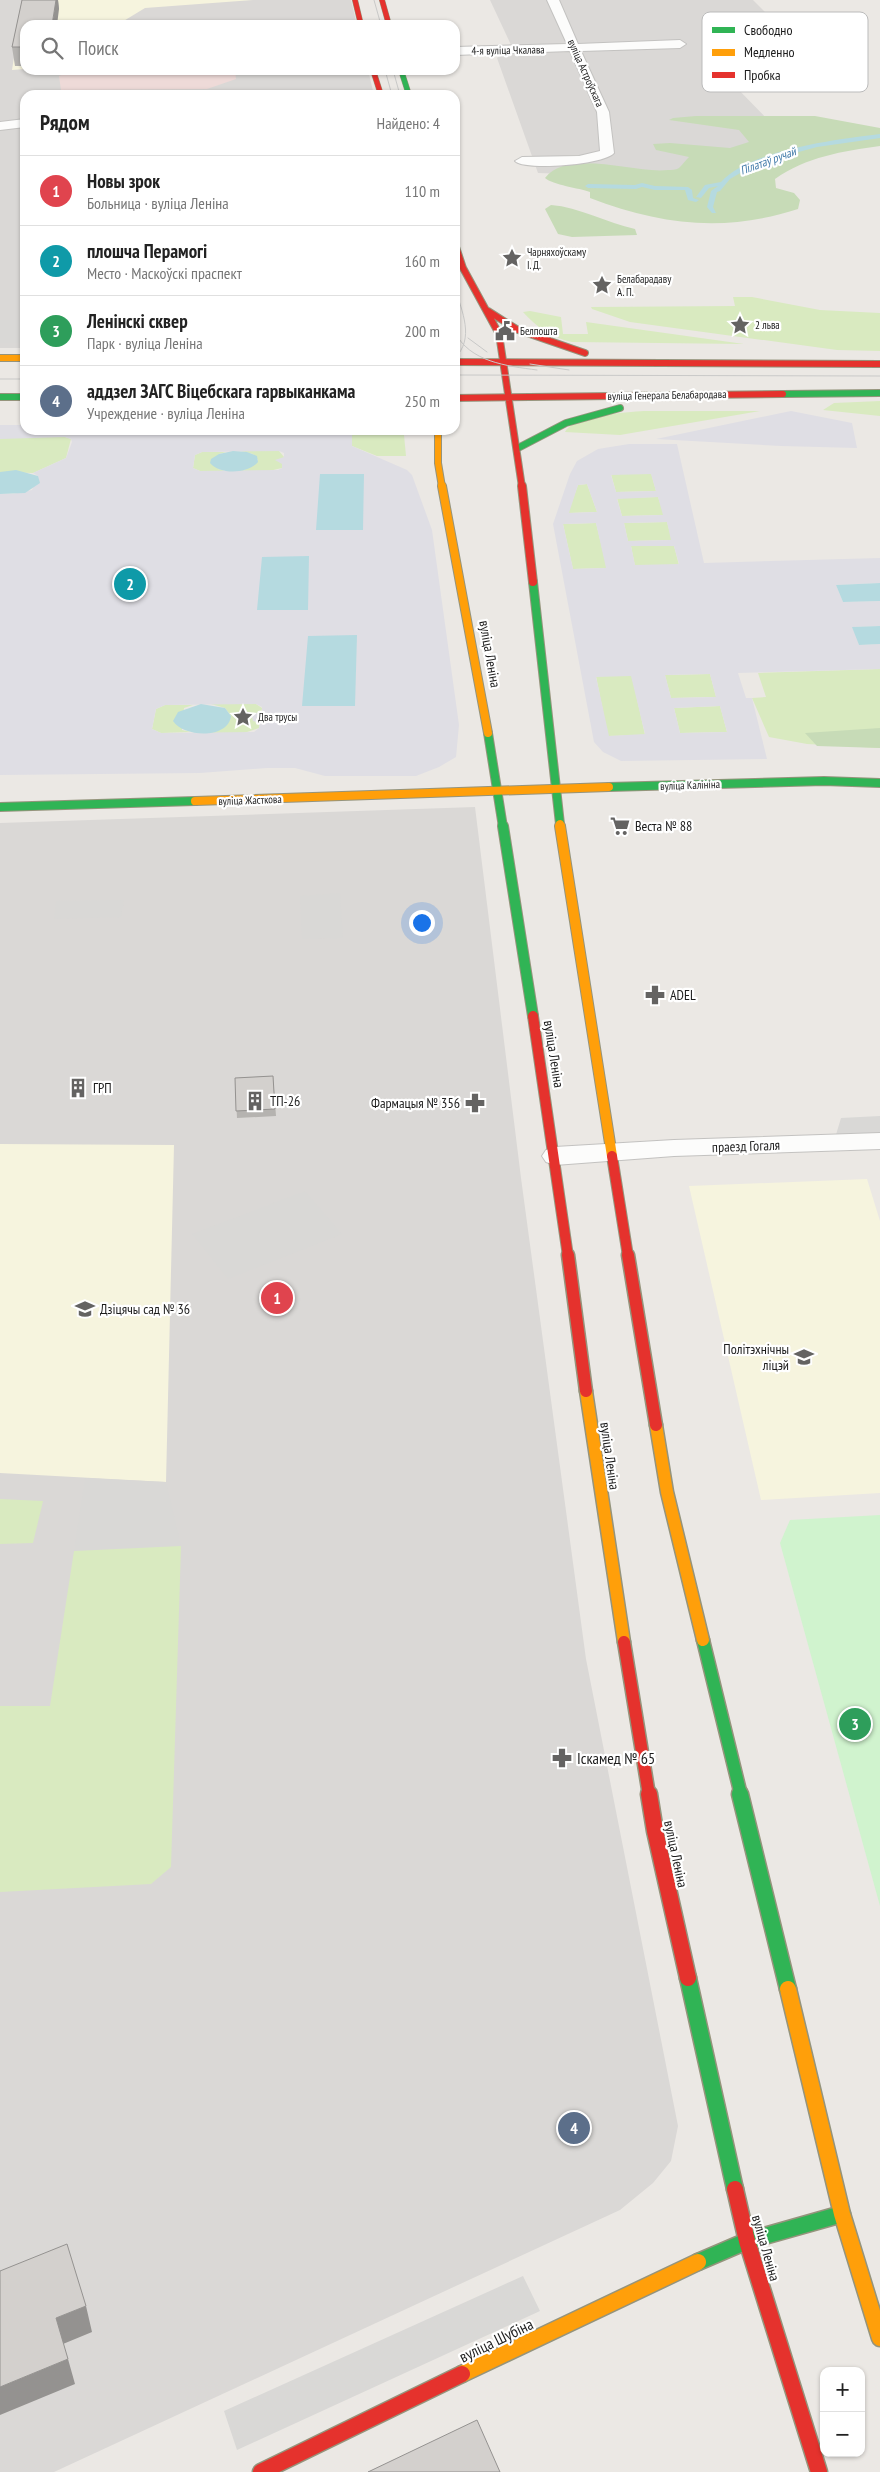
<!DOCTYPE html>
<html lang="ru">
<meta charset="utf-8">
<style>
:root{--surface:#fff;--page:#f2f2f2;--text:#222;--muted:#767676;--line:#e0e0e0;--accent:#d93025}
body{margin:0;font-family:"PT Sans Narrow",sans-serif;background:var(--page);color:var(--text)}
.controls{position:absolute;right:15px;bottom:15px;display:grid;overflow:hidden;border-radius:10px;box-shadow:0 1px 4px #0004}
.controls button{width:45px;height:45px;display:grid;place-items:center;padding:0;border:0;border-bottom:1px solid var(--line);background:var(--surface);color:var(--text);font:25px sans-serif}
.you{position:absolute;left:421px;top:922px;width:18px;height:18px;margin:-12px;border:4px solid #fff;border-radius:50%;background:#1a73e8;box-shadow:0 0 0 8px #1a73e833}
.badge{display:grid;place-items:center;width:32px;height:32px;border-radius:50%;background:var(--accent);color:#fff;font-size:16px;font-weight:700}
.pin{position:absolute;translate:-50% -50%;border:2px solid #fff;box-shadow:0 1px 5px #0006}
.list{margin:0;padding:0;list-style:none}
h2{display:flex;justify-content:space-between;align-items:center;height:65px;margin:0;padding:0 20px;font-size:21px}
h2 small{font-size:16px;font-weight:400;color:var(--muted)}
.list li{display:grid;grid-template-columns:32px 1fr auto;gap:15px;align-items:center;box-sizing:border-box;height:70px;padding:0 20px;border-top:1px solid var(--line)}
.list b{display:block;font-size:19px;white-space:nowrap}
.list p{margin:0;font-size:16px;white-space:nowrap;color:var(--muted)}
.list em{font-size:16px;font-style:normal;color:var(--muted)}
.icon{flex:none;width:28px;height:28px;fill:none;stroke:currentColor;stroke-width:2;stroke-linecap:round;stroke-linejoin:round}
.map{position:relative;flex:none;width:880px;height:2472px;overflow:hidden}
.search{position:absolute;background:var(--surface);box-shadow:0 1px 4px #0004;left:20px;top:20px;width:440px;height:55px;display:flex;align-items:center;gap:12px;box-sizing:border-box;padding:0 18px;border-radius:15px;color:var(--muted);font-size:19px}
.panel{position:absolute;background:var(--surface);box-shadow:0 1px 4px #0004;left:20px;top:90px;width:440px;height:345px;border-radius:15px}
.map>svg:first-child{display:block}
.residential{fill:#dad8d6}
.commercial{fill:#eedad8}
.education{fill:#f6f4de}
.religious{fill:#d9d8d6}
.grass{fill:#d9eac0}
.forest{fill:#c7dbb7}
.park{fill:#d0f3ce}
.plaza{fill:#dfdee4;fill-rule:evenodd}
.water{fill:#b5dae0}
.lines{fill:none;stroke-linecap:round;stroke-linejoin:round}
.stream{fill:#b5dae0;fill-rule:evenodd}
.street-casing{stroke:#c3c2c0;stroke-width:2}
.fast-far5-casing{stroke:#95947c;stroke-width:6}
.fast-far4-casing{stroke:#95947c;stroke-width:8}
.fast-far3-casing{stroke:#95947c;stroke-width:10}
.fast-far2-casing{stroke:#95947c;stroke-width:12}
.fast-far1-casing{stroke:#95947c;stroke-width:15}
.fast-casing{stroke:#95947c;stroke-width:19}
.slow-far4-casing{stroke:#95947c;stroke-width:8}
.slow-far3-casing{stroke:#95947c;stroke-width:10}
.slow-far2-casing{stroke:#95947c;stroke-width:12}
.slow-far1-casing{stroke:#95947c;stroke-width:15}
.slow-casing{stroke:#95947c;stroke-width:19}
.jam-far5-casing{stroke:#95947c;stroke-width:6}
.jam-far4-casing{stroke:#95947c;stroke-width:8}
.jam-far3-casing{stroke:#95947c;stroke-width:10}
.jam-far2-casing{stroke:#95947c;stroke-width:12}
.jam-far1-casing{stroke:#95947c;stroke-width:15}
.jam-casing{stroke:#95947c;stroke-width:19}
.street{fill:#fcfcfb;fill-rule:evenodd}
.fast-far5{stroke:#30b455;stroke-width:5}
.fast-far4{stroke:#30b455;stroke-width:6}
.fast-far3{stroke:#30b455;stroke-width:8}
.fast-far2{stroke:#30b455;stroke-width:10}
.fast-far1{stroke:#30b455;stroke-width:12}
.fast{stroke:#30b455;stroke-width:16}
.slow-far4{stroke:#ff9f0a;stroke-width:6}
.slow-far3{stroke:#ff9f0a;stroke-width:8}
.slow-far2{stroke:#ff9f0a;stroke-width:10}
.slow-far1{stroke:#ff9f0a;stroke-width:12}
.slow{stroke:#ff9f0a;stroke-width:16}
.jam-far5{stroke:#e5322d;stroke-width:5}
.jam-far4{stroke:#e5322d;stroke-width:6}
.jam-far3{stroke:#e5322d;stroke-width:8}
.jam-far2{stroke:#e5322d;stroke-width:10}
.jam-far1{stroke:#e5322d;stroke-width:12}
.jam{stroke:#e5322d;stroke-width:16}
.tram{stroke:#c9c9c8;stroke-width:1}
.wall{fill:#b5b3b0}
.shaded-wall{fill:#949290}
.building{fill:#d3d0cd;stroke:#949290}
.labels{text-anchor:middle;stroke-width:4.5;stroke-linejoin:round;paint-order:stroke}
.far-street-label{font-size:11px;fill:#1c1c1c;stroke:#fff}
.far-poi-label{font-size:11px;fill:#1c1c1c;stroke:#fff;text-anchor:start}
.far-water-label{font-size:12px;font-style:italic;fill:#417aa9;stroke:#fff}
.street-label{font-size:14px;fill:#1c1c1c;stroke:#fff}
.poi-label{font-size:14px;fill:#1c1c1c;stroke:#fff;text-anchor:start}
.near-poi-label{font-size:16px;fill:#1c1c1c;stroke:#fff;text-anchor:start}
.near-street-label{font-size:16px;fill:#1c1c1c;stroke:#fff}
.key{fill:#fff;stroke:#bbb;stroke-width:1}
.key-label{font-size:14px;fill:#1c1c1c}
</style>
<div class="map">
<svg width="880" height="2472" viewBox="0 0 880 2472">
<rect width="100%" height="100%" fill="#ebe8e4"/>
<path class="residential" d="M0,0H351L357,25H25V70H368L374,95H25V348H0Z
M490,0H753L765,12L773,59L720,62L733,84L776,128L757,149L650,177L538,173L497,58L511,45Z
M475,807L521,1178L586,1659L678,2126L671,2161L653,2183L620,2210L54,2472H0V823Z"/>
<path class="commercial" d="M75,70H235L236,79L207,89L61,90L59,76Z"/>
<path class="education" d="M23,0H253L145,8L117,25H25V69L12,70Z
M0,1144L174,1145L166,1482L0,1473Z
M867,1179L880,1221V1493L761,1500L689,1186Z"/>
<path class="religious" d="M0,320H25V343H0Z
M340,893L343,938L302,939L300,896Z
M124,900L121,917L54,919L56,901Z
M880,1116V1137L835,1138L841,1118Z
M305,1191L342,1234L228,1279L192,1234Z
M85,1478L166,1482L181,1546L74,1551Z
M523,2276L540,2311L237,2450L224,2411Z"/>
<path class="grass" d="M733,297H752L820,310L880,313V351L837,350L630,322L592,309L591,307L735,306Z
M530,311L561,317L563,334H588L586,322L744,344L572,342C550,337 538,328 523,312Z
M880,401V416L823,410L834,403Z
M644,411H760L620,435L565,432C572,416 627,412 644,411Z
M360,430H401L404,435L406,456H377L352,446V432Z
M5,437H65L71,439L66,458L33,473L0,472V439Z
M241,451H279L284,457L282,468L269,471H235L244,470L258,460L253,454Z
M202,452H226L219,454L218,469L225,471H200L193,468L195,455Z
M651,473L656,491L616,492L611,474Z
M587,484L597,512L568,513L578,485Z
M658,497L664,515L622,516L617,498Z
M667,522L672,540L628,541L624,523Z
M596,523L607,568L573,569L563,524Z
M631,546H674L679,565L635,566Z
M880,669V748L807,744L769,737L752,698L766,697L758,673Z
M710,674L716,697L671,698L665,675Z
M596,676H632L645,735L608,736Z
M211,704H256L262,708L259,728L244,733H203L214,731L231,716L225,708Z
M165,705H193L184,708L182,730L191,732L161,733L152,729L156,709Z
M720,706L727,732L680,733L674,708Z
M0,1499L43,1501L33,1543L0,1544Z
M181,1546L171,1867L151,1884L0,1892V1706H50L74,1551Z"/>
<path class="forest" d="M696,116H815L880,128V146C843,151 806,157 775,179L776,188L794,193L800,200L798,209C724,233 661,225 590,198V192C579,188 553,185 545,178C569,148 634,174 668,170C671,170 676,170 679,168C682,165 686,160 689,157L656,150L653,144L670,143L730,148L749,142L739,130L669,120L673,118Z
M551,205C579,207 607,223 635,229L637,235L572,237L558,234L545,209Z
M880,728V748L817,746L805,733Z"/>
<path class="park" d="M880,1515V1906L780,1543L790,1520Z"/>
<path class="plaza" d="M791,411L852,423L857,448L781,446L656,439Z
M0,425H25V430H341L352,432V446L407,470L412,475L432,530L459,725L456,757L439,767L416,776H325L295,768H267L200,773L0,775V494H13L32,490L38,476L33,473L66,458L72,442L71,439L65,437L0,439ZM279,451L284,453V457L275,460L282,464V468L278,470L200,471L193,468L195,455L202,452ZM256,704L262,707V712L255,713L252,717L253,721L260,723L259,728L254,732L161,733L152,729L156,709L165,705Z
M629,444H677L704,563L880,558V583L836,585L843,602L880,601V626L853,627L859,645L880,644V669L738,673L746,698H752L767,759L621,761L603,752L594,742L553,524L570,474L577,461L598,449ZM651,474L656,491L616,492L611,475ZM587,484L597,512L569,513L578,485ZM658,497L663,515L622,516L617,499ZM667,522L671,540L628,541L624,523ZM596,523L606,568L573,569L563,524ZM631,546H674L679,564L635,565ZM710,674L716,697L671,698L665,675ZM631,676L645,734L609,736L596,677ZM720,706L727,732L680,733L674,708Z"/>
<path class="water" d="M233,451L247,452L257,456L258,462C248,474 220,475 210,463L211,459L219,454Z
M16,470L38,476L40,483L25,493L0,494V472Z
M320,474H364L363,530H316Z
M309,556L308,610H257L262,557Z
M880,583V601L843,602L836,585Z
M880,626V644L859,645L852,627Z
M357,635L355,706H302L308,636Z
M201,704L225,708L231,716C228,740 183,737 173,721L178,712Z"/>
<g class="lines">
<path class="stream" d="M880,134V138L817,147L769,160L747,169L730,179L720,191L717,192L713,207L716,213H712L707,207L711,191L718,186L709,188L701,198L696,197L705,185L721,182C749,150 839,139 880,134Z
M642,183L655,186L688,187L692,190L693,198L699,200L696,202L688,200L685,190H655L642,187L636,189L588,188L585,186L588,184L635,185Z"/>
<defs>
<path id="street" d="M547,0H559L578,44L680,40L686,44L680,48L581,51L609,112L614,153C604,165 524,171 515,161L522,157L579,156L600,151L597,112L570,51L455,55V47L567,44Z
M25,119V127L0,130V122Z
M880,1133V1149L674,1156L555,1165L546,1162L542,1156L546,1150L555,1147L674,1140Z"/>
<path id="fast-far5" d="M401,70L409,95"/>
<path id="fast-far4" d="M783,394L880,393
M0,397H25
M518,448L566,423L620,408"/>
<path id="fast-far3" d="M533,582L560,824
M488,733L503,827
M609,787L824,781L880,783
M0,807L195,801"/>
<path id="fast-far2" d="M503,826L533,1016"/>
<path id="fast-far1" d="M703,1640L741,1795"/>
<path id="fast" d="M740,1794L788,1989
M688,1978L735,2189
M698,2262L747,2241L842,2214"/>
<path id="slow-far4" d="M0,358H25
M438,430V463L442,487"/>
<path id="slow-far3" d="M442,486L488,733
M195,801L609,787
M560,824L561,827"/>
<path id="slow-far2" d="M560,826L612,1156"/>
<path id="slow-far1" d="M586,1391L624,1642
M656,1425L667,1492L703,1640"/>
<path id="slow" d="M788,1989L842,2214L880,2338
M462,2374L698,2262"/>
<path id="jam-far5" d="M355,0L361,25
M382,0L389,25
M373,70L381,95"/>
<path id="jam-far4" d="M455,244L463,268L499,334L522,487
M488,311L518,330L585,353
M455,362L880,364
M455,398L783,394"/>
<path id="jam-far3" d="M522,486L533,582"/>
<path id="jam-far2" d="M533,1016L568,1256
M612,1156L628,1256"/>
<path id="jam-far1" d="M568,1255L586,1391
M628,1255L656,1425
M624,1642L649,1795"/>
<path id="jam" d="M649,1794L655,1831L688,1978
M735,2189L747,2241L819,2472
M261,2472L462,2374"/>
</defs>
<use href="#street" class="street-casing"/>
<use href="#fast-far5" class="fast-far5-casing"/>
<use href="#fast-far4" class="fast-far4-casing"/>
<use href="#fast-far3" class="fast-far3-casing"/>
<use href="#fast-far2" class="fast-far2-casing"/>
<use href="#fast-far1" class="fast-far1-casing"/>
<use href="#fast" class="fast-casing"/>
<use href="#slow-far4" class="slow-far4-casing"/>
<use href="#slow-far3" class="slow-far3-casing"/>
<use href="#slow-far2" class="slow-far2-casing"/>
<use href="#slow-far1" class="slow-far1-casing"/>
<use href="#slow" class="slow-casing"/>
<use href="#jam-far5" class="jam-far5-casing"/>
<use href="#jam-far4" class="jam-far4-casing"/>
<use href="#jam-far3" class="jam-far3-casing"/>
<use href="#jam-far2" class="jam-far2-casing"/>
<use href="#jam-far1" class="jam-far1-casing"/>
<use href="#jam" class="jam-casing"/>
<use href="#street" class="street"/>
<use href="#fast-far5" class="fast-far5"/>
<use href="#fast-far4" class="fast-far4"/>
<use href="#fast-far3" class="fast-far3"/>
<use href="#fast-far2" class="fast-far2"/>
<use href="#fast-far1" class="fast-far1"/>
<use href="#fast" class="fast"/>
<use href="#slow-far4" class="slow-far4"/>
<use href="#slow-far3" class="slow-far3"/>
<use href="#slow-far2" class="slow-far2"/>
<use href="#slow-far1" class="slow-far1"/>
<use href="#slow" class="slow"/>
<use href="#jam-far5" class="jam-far5"/>
<use href="#jam-far4" class="jam-far4"/>
<use href="#jam-far3" class="jam-far3"/>
<use href="#jam-far2" class="jam-far2"/>
<use href="#jam-far1" class="jam-far1"/>
<use href="#jam" class="jam"/>
<path class="tram" d="M374,0L381,25
M385,70L392,95
M393,70L400,95
M455,288C462,312 475,338 455,358
M455,332C469,362 507,366 537,370
M468,338L487,352
M530,364L569,370
M455,375L880,376
M0,379H25"/>
</g>
<path class="wall" d="M22,0H58L59,9L25,25V66H15L12,47Z
M273,1076L276,1116L237,1118L235,1078Z"/>
<path class="shaded-wall" d="M56,0H58L59,9L57,25H52Z
M86,2306L92,2332L63,2344L56,2318Z
M68,2359L75,2384L0,2415V2387Z"/>
<path class="building" d="M22,0H56L52,25H25V47H12Z
M273,1076L275,1109L236,1111L235,1078Z
M67,2244L86,2306L56,2318L68,2359L0,2387V2271Z
M477,2420L500,2472H368Z"/>
<defs>
<symbol id="sight-bare" viewBox="-9 -9 18 18"><path d="M0-6L1.8-2.2L6-1.7L2.9 1.2L3.7 5.4L0 3.3L-3.7 5.4L-2.9 1.2L-6-1.7L-1.8-2.2Z" fill="#646362" stroke="#fff" stroke-width="2.5" paint-order="stroke"/></symbol>
<symbol id="civic-bare" viewBox="-9 -9 18 18"><path d="M-.6-6.5H3V-4.5H.6V-3L4-1V1h2V6H-6V1h2V-1L-.6-3ZM-1.2 2.5V6h2.4V2.5Z" fill="#646362" stroke="#fff" stroke-width="2.5" paint-order="stroke"/></symbol>
<symbol id="supermarket-bare" viewBox="-9 -9 18 18"><path d="M-6-5.5h2.5l.6 2H6L4.5 2H-2.5L-4.4-4H-6ZM-1.5 3.2a1.3 1.3 0 1 0 .1 0ZM3 3.2a1.3 1.3 0 1 0 .1 0Z" fill="#646362" stroke="#fff" stroke-width="2.5" paint-order="stroke"/></symbol>
<symbol id="pharmacy-bare" viewBox="-9 -9 18 18"><path d="M-2-6h4v4h4v4h-4v4h-4v-4h-4v-4h4Z" fill="#646362" stroke="#fff" stroke-width="2.5" paint-order="stroke"/></symbol>
<symbol id="building-bare" viewBox="-9 -9 18 18"><path d="M-4-6H4V6H1V3H-1V6H-4ZM-2.5-4.3h1.7v1.8h-1.7ZM.8-4.3h1.7v1.8H.8ZM-2.5-1h1.7V.8h-1.7ZM.8-1h1.7V.8H.8Z" fill="#646362" stroke="#fff" stroke-width="2.5" paint-order="stroke"/></symbol>
<symbol id="school-bare" viewBox="-9 -9 18 18"><path d="M0-5L7-2L0 1L-7-2ZM-4 1L0 2.5L4 1V4Q0 6-4 4Z" fill="#646362" stroke="#fff" stroke-width="2.5" paint-order="stroke"/></symbol>
<symbol id="university-bare" viewBox="-9 -9 18 18"><path d="M0-5L7-2L0 1L-7-2ZM-4 1L0 2.5L4 1V4Q0 6-4 4Z" fill="#646362" stroke="#fff" stroke-width="2.5" paint-order="stroke"/></symbol>
</defs>
<g fill-rule="evenodd">
<use href="#sight-bare" x="498" y="244" width="28" height="28"/>
<use href="#sight-bare" x="588" y="271" width="28" height="28"/>
<use href="#sight-bare" x="726" y="311" width="28" height="28"/>
<use href="#civic-bare" x="491" y="317" width="28" height="28"/>
<use href="#sight-bare" x="229" y="703" width="28" height="28"/>
<use href="#supermarket-bare" x="606" y="812" width="28" height="28"/>
<use href="#pharmacy-bare" x="641" y="981" width="28" height="28"/>
<use href="#building-bare" x="64" y="1074" width="28" height="28"/>
<use href="#building-bare" x="241" y="1087" width="28" height="28"/>
<use href="#pharmacy-bare" x="461" y="1089" width="28" height="28"/>
<use href="#school-bare" x="71" y="1295" width="28" height="28"/>
<use href="#university-bare" x="790" y="1343" width="28" height="28"/>
<use href="#pharmacy-bare" x="548" y="1744" width="28" height="28"/>
</g>
<g class="labels">
<g class="far-street-label">
<text transform="translate(508 50) rotate(-1)" y="4">4-я вуліца Чкалава</text>
<text transform="translate(586 73) rotate(66)" y="4">вуліца Астроўскага</text>
<text transform="translate(667 395) rotate(-1)" y="4">вуліца Генерала Белабародава</text>
<text transform="translate(690 785) rotate(-2)" y="4">вуліца Калініна</text>
<text transform="translate(250 800) rotate(-2)" y="4">вуліца Жасткова</text>
</g>
<g class="far-poi-label">
<text x="527" y="256">Чарняхоўскаму<tspan x="527" dy="13">І. Д.</tspan></text>
<text x="617" y="283">Белабарадаву<tspan x="617" dy="13">А. П.</tspan></text>
<text x="755" y="329">2 льва</text>
<text x="520" y="335">Белпошта</text>
<text x="258" y="721">Два трусы</text>
</g>
<g class="far-water-label">
<text transform="translate(768 161) rotate(-20)" y="4">Пілатаў ручай</text>
</g>
<g class="street-label">
<text transform="translate(490 654) rotate(80)" y="5">вуліца Леніна</text>
<text transform="translate(554 1054) rotate(81)" y="5">вуліца Леніна</text>
<text transform="translate(746 1146) rotate(-2)" y="5">праезд Гогаля</text>
<text transform="translate(610 1456) rotate(82)" y="5">вуліца Леніна</text>
<text transform="translate(676 1854) rotate(78)" y="5">вуліца Леніна</text>
<text transform="translate(766 2248) rotate(74)" y="5">вуліца Леніна</text>
</g>
<g class="poi-label">
<text x="635" y="831">Веста № 88</text>
<text x="670" y="1000">ADEL</text>
<text x="93" y="1093">ГРП</text>
<text x="270" y="1106">ТП-26</text>
<text x="460" y="1108" text-anchor="end">Фармацыя № 356</text>
<text x="100" y="1314">Дзіцячы сад № 36</text>
<text x="789" y="1354" text-anchor="end">Політэхнічны<tspan x="789" dy="16">ліцэй</tspan></text>
</g>
<g class="near-poi-label">
<text x="577" y="1764">Іскамед № 65</text>
</g>
<g class="near-street-label">
<text transform="translate(496 2340) rotate(-26)" y="6">вуліца Шубіна</text>
</g>
</g>
<rect x="702" y="12" width="166" height="80" rx="8" class="key"/>
<rect x="712" y="27" width="23" height="6" fill="#30b455"/>
<rect x="712" y="49" width="23" height="7" fill="#ff9f0a"/>
<rect x="712" y="72" width="23" height="6" fill="#e5322d"/>
<g class="key-label">
<text x="744" y="35">Свободно</text>
<text x="744" y="57">Медленно</text>
<text x="744" y="80">Пробка</text>
</g>
</svg>
<div class="controls">
<button>+</button>
<button>−</button>
</div>
<div class="you"></div>
<div class="pin badge" style="left:277px;top:1298px;background:#e0444e">1</div>
<div class="pin badge" style="left:130px;top:584px;background:#0f9aa8">2</div>
<div class="pin badge" style="left:855px;top:1724px;background:#2e9e5b">3</div>
<div class="pin badge" style="left:574px;top:2128px;background:#5c6f8a">4</div>
<div class="search"><svg class="icon" aria-label="search" viewBox="0 0 24 24"><circle cx="10" cy="10" r="6"/><path d="M15 15l6 6"/></svg>Поиск</div>
<section class="panel">
<h2>Рядом<small>Найдено: 4</small></h2>
<ul class="list">
<li><span class="badge" style="background:#e0444e">1</span><div><b>Новы зрок</b><p>Больница · вуліца Леніна</p></div><em>110 m</em></li>
<li><span class="badge" style="background:#0f9aa8">2</span><div><b>плошча Перамогі</b><p>Место · Маскоўскі праспект</p></div><em>160 m</em></li>
<li><span class="badge" style="background:#2e9e5b">3</span><div><b>Ленінскі сквер</b><p>Парк · вуліца Леніна</p></div><em>200 m</em></li>
<li><span class="badge" style="background:#5c6f8a">4</span><div><b>аддзел ЗАГС Віцебскага гарвыканкама</b><p>Учреждение · вуліца Леніна</p></div><em>250 m</em></li>
</ul>
</section>
</div>
